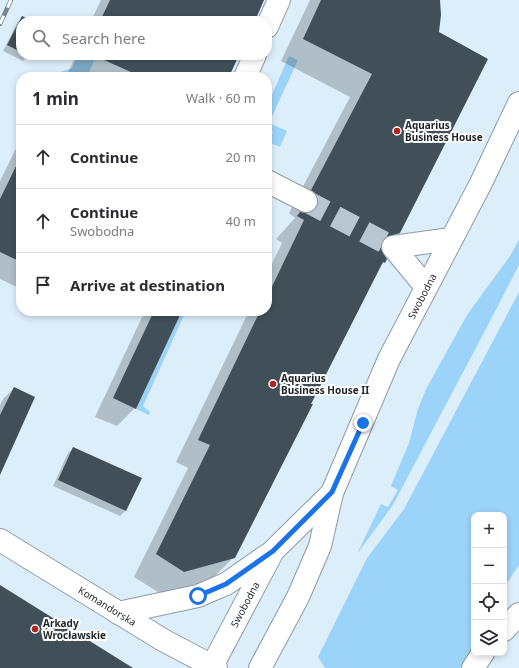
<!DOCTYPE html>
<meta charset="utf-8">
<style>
:root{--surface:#fff;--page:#f2f2f3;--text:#2b2b33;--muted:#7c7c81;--line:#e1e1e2}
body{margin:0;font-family:"Noto Sans",sans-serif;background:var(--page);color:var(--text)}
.controls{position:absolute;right:12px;bottom:12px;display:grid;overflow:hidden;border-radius:8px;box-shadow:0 2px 6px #0003}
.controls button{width:36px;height:36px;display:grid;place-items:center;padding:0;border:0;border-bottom:1px solid var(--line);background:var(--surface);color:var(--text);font:20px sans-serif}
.stop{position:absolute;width:12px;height:12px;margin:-9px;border:3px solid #1a73e8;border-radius:50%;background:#fff}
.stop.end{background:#1a73e8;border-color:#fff;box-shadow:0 1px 4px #0008}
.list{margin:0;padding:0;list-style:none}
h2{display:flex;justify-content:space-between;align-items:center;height:52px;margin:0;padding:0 16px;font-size:17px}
h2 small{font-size:13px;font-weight:400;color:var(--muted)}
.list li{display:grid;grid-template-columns:26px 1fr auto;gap:12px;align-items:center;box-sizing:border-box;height:64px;padding:0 16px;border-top:1px solid var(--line)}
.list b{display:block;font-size:15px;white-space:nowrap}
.list p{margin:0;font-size:13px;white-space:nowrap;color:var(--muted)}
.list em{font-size:13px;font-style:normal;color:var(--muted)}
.icon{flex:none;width:22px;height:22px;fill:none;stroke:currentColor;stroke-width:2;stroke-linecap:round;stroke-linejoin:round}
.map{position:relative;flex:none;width:519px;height:668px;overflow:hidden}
.search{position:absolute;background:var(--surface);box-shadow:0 2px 6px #0003;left:16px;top:16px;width:256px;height:44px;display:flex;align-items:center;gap:10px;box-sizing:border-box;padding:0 14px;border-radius:16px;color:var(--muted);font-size:15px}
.panel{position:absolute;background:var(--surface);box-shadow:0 2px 6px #0003;left:16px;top:72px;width:256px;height:244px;border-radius:16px}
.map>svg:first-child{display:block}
.green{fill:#9cd3f8}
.shadow{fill:#0003}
.building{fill:#414f59}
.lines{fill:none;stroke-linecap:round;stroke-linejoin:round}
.minor-tunnel{stroke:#b7c6d1;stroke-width:22;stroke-dasharray:22 11;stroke-linecap:butt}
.minor-casing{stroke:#8b9ba7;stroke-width:24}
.minor{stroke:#fff;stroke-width:22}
.rail-casing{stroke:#7a858e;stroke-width:4.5}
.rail{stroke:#fff;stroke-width:3;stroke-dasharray:9;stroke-linecap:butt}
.route{stroke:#1a73e8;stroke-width:5}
.poi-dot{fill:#b2231d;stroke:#fff;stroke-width:1.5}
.labels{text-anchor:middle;stroke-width:4;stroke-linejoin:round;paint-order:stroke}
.poi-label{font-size:10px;font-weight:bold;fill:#1e2429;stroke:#fff;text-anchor:start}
.street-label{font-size:10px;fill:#1e2429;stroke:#fff}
</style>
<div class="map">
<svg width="519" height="668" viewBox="0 0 519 668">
<rect width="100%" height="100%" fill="#ddeefb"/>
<path class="green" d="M78,55L96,56L87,77H46L72,68Z
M289,56L298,60L269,123L287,131L280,147L268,142L273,132L267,129V106Z
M519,240V265L489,323L393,505L357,554L381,504L388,507L398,490L391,486L409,443L418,409L426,389L467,315L510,256Z
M519,292V565L504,588V515H474V648L460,668H325L318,657L367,558L404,509Z
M182,311H186L143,406L150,412L149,415L136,409Z"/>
<path class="shadow" d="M101,0H263L253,21H91Z
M310,0H439L399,233L381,251L384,262L379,268L234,557L211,580L161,594L134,577L188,468L176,462L249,311H267V274L282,243L276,239L295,218L289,213L350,97L281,61Z
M23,17L30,21H21V55H28L23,61L3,51L17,23Z
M76,55H238L228,77H66Z
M21,138V283L17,287L0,279V181Z
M134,311H180L135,408L117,426L95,417L143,315Z
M14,388L0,466V405L3,399Z
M74,448L125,511L120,516L53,486L68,453Z"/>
<path class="building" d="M110,0H264L255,21H100Z
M321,0H440L441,15L439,32L488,59L400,233L386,237L382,242L381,249L387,259L385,263L383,262L311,404H313L235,558L184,572L156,554L210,445L198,440L260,311H267V297L304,220L297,216L300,212L307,213L313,211L317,206L318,201L317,195L311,190L372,74L303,39Z
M22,16L33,21H21V52L7,45Z
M93,55H239L229,77H142Z
M21,156V262L0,252V199Z
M154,311H182L136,409L113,398Z
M14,387L35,397L0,475V415Z
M73,447L142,478L126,511L58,480Z
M0,585L133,668H0Z"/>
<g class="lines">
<path class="minor-tunnel" d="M306,201L393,247"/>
<defs>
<g id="minor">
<path d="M267,27L279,0"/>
<path d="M245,77L255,55"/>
<path d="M267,181L306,201"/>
<path d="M426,287L393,247L451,239"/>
<path id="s1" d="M0,540L163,640L216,668"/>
<path d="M118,613L198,596L214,589L226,584L269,554"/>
<path d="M504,630L519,614"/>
<path id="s2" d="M211,668L273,551L332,493"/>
<path id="s3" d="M260,668L298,597L320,546L332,493L389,359L481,183L519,103"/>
<path d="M473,668L483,653"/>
</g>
</defs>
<use href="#minor" class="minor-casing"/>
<use href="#minor" class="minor"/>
<defs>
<path id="rail" d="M0,24L11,0"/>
</defs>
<use href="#rail" class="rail-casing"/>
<use href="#rail" class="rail"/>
</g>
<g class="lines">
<path class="route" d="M198,596L226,584L273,551L332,492L363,423"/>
</g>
<g class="poi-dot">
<circle cx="397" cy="131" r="4"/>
<circle cx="273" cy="384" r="4"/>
<circle cx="35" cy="629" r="4"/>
</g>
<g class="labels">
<g class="poi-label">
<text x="405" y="129">Aquarius<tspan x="405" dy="12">Business House</tspan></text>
<text x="281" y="382">Aquarius<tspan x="281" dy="12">Business House II</tspan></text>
<text x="43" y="627">Arkady<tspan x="43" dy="12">Wrocławskie</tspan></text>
</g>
<g class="street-label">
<text dy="4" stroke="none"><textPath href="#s3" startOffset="407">Swobodna</textPath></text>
<text dy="4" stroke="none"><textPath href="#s2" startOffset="72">Swobodna</textPath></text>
<text dy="4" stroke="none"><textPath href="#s1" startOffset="126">Komandorska</textPath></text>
</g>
</g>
</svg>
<div class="controls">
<button>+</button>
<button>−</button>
<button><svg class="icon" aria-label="locate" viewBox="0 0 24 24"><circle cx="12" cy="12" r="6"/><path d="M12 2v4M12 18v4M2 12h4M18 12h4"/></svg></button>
<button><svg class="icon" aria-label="layers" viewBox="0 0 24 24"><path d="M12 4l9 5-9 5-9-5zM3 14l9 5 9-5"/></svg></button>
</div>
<div class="stop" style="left:198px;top:596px"></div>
<div class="stop end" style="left:363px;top:423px"></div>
<div class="search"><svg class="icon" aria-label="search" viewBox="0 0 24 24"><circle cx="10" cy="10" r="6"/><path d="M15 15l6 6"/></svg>Search here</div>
<section class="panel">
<h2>1 min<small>Walk · 60 m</small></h2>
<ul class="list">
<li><svg class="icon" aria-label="ahead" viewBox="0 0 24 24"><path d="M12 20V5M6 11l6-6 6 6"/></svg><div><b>Continue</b></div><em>20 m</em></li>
<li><svg class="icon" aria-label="ahead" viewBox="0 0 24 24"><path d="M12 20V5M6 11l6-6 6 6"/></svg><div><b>Continue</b><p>Swobodna</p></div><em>40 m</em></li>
<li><svg class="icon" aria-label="arrive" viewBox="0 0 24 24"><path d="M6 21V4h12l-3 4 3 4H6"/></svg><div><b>Arrive at destination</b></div></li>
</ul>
</section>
</div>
